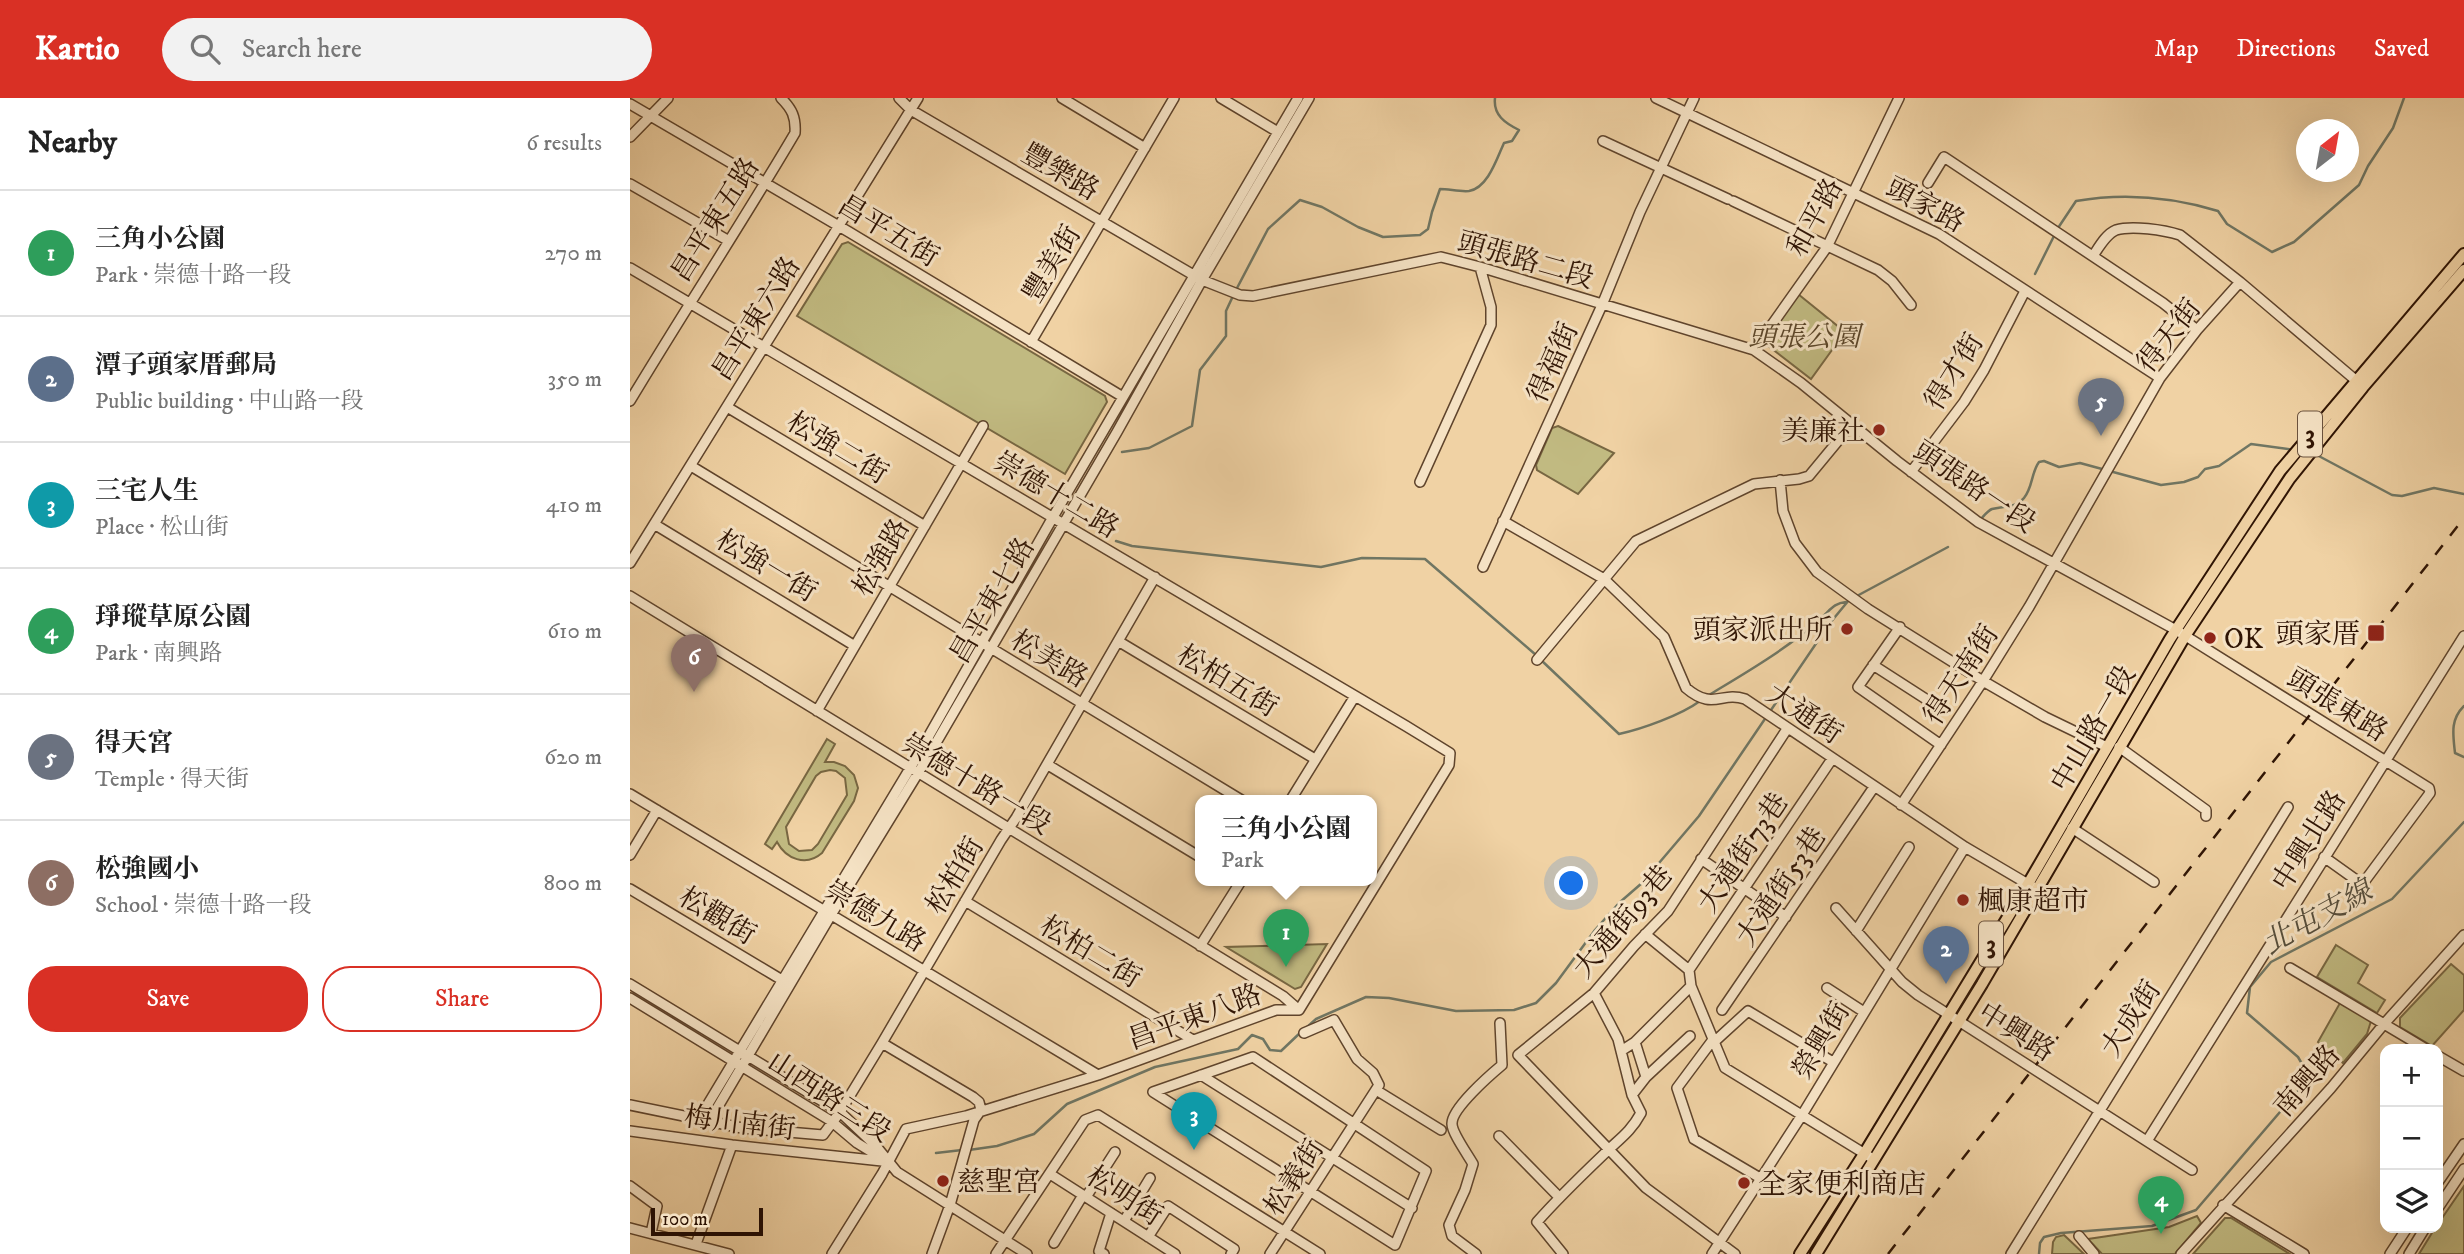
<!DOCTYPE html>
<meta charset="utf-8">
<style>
:root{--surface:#fff;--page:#f2f2f2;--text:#222;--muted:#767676;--line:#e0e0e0;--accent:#d93025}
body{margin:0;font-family:"IM FELL DW Pica","Noto Serif TC",serif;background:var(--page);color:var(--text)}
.controls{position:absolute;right:21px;bottom:21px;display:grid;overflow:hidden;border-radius:14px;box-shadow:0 7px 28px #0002}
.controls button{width:63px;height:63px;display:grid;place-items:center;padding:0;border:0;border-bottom:2px solid var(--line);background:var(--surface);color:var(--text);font:35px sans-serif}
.compass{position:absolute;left:1666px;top:21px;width:63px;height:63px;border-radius:50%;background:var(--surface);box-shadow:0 7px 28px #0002;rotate:31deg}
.scale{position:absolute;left:21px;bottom:18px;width:112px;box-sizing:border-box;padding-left:7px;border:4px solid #2f1404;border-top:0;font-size:19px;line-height:24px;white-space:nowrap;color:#2f1404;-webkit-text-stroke:5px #f5e2c4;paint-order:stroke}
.you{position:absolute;left:942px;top:786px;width:24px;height:24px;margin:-18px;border:5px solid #fff;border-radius:50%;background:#1a73e8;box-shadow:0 0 0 10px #1a73e833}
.badge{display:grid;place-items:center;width:46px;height:46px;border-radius:50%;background:var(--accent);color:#fff;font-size:23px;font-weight:700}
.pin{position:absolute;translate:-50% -58px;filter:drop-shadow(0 2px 4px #0008)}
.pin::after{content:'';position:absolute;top:37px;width:24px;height:21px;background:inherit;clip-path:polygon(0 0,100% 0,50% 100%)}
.popup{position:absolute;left:565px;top:697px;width:182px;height:91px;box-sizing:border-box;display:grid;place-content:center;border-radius:14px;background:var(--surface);filter:drop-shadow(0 2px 5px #0005);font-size:23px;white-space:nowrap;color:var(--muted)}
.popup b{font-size:26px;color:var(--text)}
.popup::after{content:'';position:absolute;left:50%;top:100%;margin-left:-14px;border:14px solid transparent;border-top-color:var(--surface)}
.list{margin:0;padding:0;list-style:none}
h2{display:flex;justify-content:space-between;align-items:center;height:91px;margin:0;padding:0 28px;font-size:30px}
h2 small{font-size:23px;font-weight:400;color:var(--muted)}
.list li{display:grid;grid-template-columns:46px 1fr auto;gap:21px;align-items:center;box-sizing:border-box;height:126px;padding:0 28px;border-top:2px solid var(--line)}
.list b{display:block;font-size:26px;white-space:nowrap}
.list p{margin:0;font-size:23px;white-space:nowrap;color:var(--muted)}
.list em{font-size:23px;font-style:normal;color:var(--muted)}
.actions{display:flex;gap:14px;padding:21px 28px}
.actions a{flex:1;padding:16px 0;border:2px solid var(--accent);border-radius:28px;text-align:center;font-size:24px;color:var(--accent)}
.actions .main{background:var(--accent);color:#fff}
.icon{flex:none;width:38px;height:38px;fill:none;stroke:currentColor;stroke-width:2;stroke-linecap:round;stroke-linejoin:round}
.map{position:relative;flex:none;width:1834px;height:1156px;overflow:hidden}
header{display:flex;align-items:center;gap:42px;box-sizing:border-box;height:98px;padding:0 35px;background:var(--accent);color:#fff}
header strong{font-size:33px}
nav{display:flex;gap:38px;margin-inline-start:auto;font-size:24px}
.search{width:490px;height:63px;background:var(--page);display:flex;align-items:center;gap:18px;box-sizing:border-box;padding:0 24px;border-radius:38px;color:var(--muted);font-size:26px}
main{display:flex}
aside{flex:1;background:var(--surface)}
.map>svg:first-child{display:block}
.green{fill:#c1ba81;stroke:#786742;stroke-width:2;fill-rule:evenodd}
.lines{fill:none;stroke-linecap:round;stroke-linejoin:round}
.stream{stroke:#707663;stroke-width:2.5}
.minor-casing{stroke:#5f442c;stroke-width:12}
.major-casing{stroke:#2f1404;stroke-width:14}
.minor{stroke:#f5e2c4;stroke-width:9}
.major{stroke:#f0d2a4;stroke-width:10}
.rail{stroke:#2f1404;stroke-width:2.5;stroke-dasharray:12 12;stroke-linecap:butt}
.poi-dot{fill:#8f2418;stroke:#f5e2c4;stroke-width:2.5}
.labels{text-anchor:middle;stroke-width:6;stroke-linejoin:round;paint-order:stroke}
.shield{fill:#f5e2c4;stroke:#6a523e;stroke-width:2}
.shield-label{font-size:26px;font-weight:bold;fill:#2f1404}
.street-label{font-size:28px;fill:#2f1404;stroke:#f5e2c4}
.park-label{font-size:28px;font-style:italic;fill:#5b462a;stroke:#f5e2c4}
.poi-label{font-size:28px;fill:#2f1404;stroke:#f5e2c4;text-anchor:start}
.water-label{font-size:30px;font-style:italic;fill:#554d3b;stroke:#f5e2c4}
</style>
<header>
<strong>Kartio</strong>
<div class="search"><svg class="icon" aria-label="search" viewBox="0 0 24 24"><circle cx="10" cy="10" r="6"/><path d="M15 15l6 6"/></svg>Search here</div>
<nav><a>Map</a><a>Directions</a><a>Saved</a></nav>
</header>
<main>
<aside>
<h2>Nearby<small>6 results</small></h2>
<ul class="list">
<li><span class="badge" style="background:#2e9e5b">1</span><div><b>三角小公園</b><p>Park · 崇德十路一段</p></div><em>270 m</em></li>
<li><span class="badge" style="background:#5c6f8a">2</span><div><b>潭子頭家厝郵局</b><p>Public building · 中山路一段</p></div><em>350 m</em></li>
<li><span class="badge" style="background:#0f9aa8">3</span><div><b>三宅人生</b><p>Place · 松山街</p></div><em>410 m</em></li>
<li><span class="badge" style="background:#2e9e5b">4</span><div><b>琤瑽草原公園</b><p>Park · 南興路</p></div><em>610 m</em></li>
<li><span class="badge" style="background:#6b7280">5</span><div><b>得天宮</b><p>Temple · 得天街</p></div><em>620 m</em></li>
<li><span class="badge" style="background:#8d6e63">6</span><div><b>松強國小</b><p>School · 崇德十路一段</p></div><em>800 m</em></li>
</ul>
<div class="actions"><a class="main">Save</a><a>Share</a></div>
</aside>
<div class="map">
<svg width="1834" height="1156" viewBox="0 0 1834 1156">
<rect width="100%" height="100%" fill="#f0d2a4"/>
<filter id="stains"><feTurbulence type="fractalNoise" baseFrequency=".00286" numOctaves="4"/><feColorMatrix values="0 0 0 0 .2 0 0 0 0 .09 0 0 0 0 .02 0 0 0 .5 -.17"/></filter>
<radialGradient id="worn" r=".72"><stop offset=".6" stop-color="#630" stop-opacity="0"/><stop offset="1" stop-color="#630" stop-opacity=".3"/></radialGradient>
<path class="green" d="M218,144L475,298L477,304L435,376L167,218L212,146Z
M1168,196L1215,234L1181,281L1133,244Z
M928,328L984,355L948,396L907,372L906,367L922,330Z
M197,641L205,646L195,664H204L215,668L224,677L228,690L224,703L192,755C176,769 156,761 147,744L142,751L135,746ZM200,672L206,673L215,680L217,697L188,746L182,752L169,753L159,746L156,729L186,678L191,674Z
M697,846L671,889L665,891L596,849Z
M1706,847L1738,867L1728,885L1755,902L1747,915L1687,879Z
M1821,866L1834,877V912L1802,948L1770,929V920Z
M1710,905L1741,923L1737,936L1713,965L1688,944Z
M1834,1088V1156H1789L1805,1130H1808V1126Z
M1567,1118L1571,1125L1545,1156H1472L1458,1141L1539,1129Z
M1595,1120H1601L1660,1156H1563Z
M1434,1137L1454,1156H1422L1423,1144L1426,1139Z"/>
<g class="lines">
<path class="stream" d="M1428,130L1446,103C1492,95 1542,99 1588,113L1597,126L1642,154L1664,144L1729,87L1738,68L1763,30L1774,0
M1405,176L1425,136
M606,192L638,131L670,102L692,109L728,129L753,139L790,137L798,131L802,114L810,91C819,91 830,94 839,93C858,90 867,60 874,45L882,43L889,32C875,25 863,17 865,0
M492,354L519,350L562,328L570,272L596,238V213L603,198
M1685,356L1762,397L1772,398L1804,390L1834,396
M1350,422C1354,418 1357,413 1362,411C1373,408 1386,410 1394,400C1403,389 1401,375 1409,364L1414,363L1429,369L1450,365L1531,387L1554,384L1568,379L1575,371L1589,368L1621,346L1665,352
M486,443L502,448L691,469L732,460L795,461L906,557
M1225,499L1318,449
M911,562L989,636C1012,631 1051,617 1070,603
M1079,597C1117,574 1157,551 1190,521C1200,513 1203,505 1216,504
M1834,608C1820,622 1823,636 1825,655L1834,659
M676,930L686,921L736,899L759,900L826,913L884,912L906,905L926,885L965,832L989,805L1012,785L1069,718L1200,525L1219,502
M339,1052L367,1048L404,1036L437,1006L525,969L608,951L622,937L633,941L640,952L651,953L671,934
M306,1055L332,1052
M1409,1156L1410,1145L1414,1139L1431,1135L1522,1128L1566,1112L1674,986L1675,971L1668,959L1617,915L1620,889L1641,864L1762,801L1834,724"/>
<defs>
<path id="minor" d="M269,0L281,12L572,182L610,197L623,198L811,159L850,169L1124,252L1171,285L1267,363L1348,424L1546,532L1799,690L1800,695L1734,784H1729L1694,759
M432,0L515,50
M591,0L648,34
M1026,0L1309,136L1530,280
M0,6L219,134L493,299
M0,39L38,0
M973,43L1098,101
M1298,85L1314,59L1533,205L1567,232
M0,86L99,143
M1103,103L1248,172L1262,183L1281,207
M1463,158C1469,149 1476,136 1486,132C1502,127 1534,132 1550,137L1610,184L1729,285
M0,170L776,628L820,655L819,667L669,912H646L468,977L336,1018L276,1031L252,1076L202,1156
M401,244L544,0
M1124,252L1197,149L1269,0
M0,303C54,213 112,125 165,35C166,19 162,11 151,0
M97,309L295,428
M61,368L613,703
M1281,374L1334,304L1354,272L1395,193
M1150,382L1153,413L1165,445L1187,474L1238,511L1353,583L1415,619L1477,649
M790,384L861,227V209L850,169
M873,423L974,481L1034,539L1056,590C1083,613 1091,593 1115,601L1335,749L1403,789
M24,426L225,548
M0,465L288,0
M853,469L972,207L1010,114L1064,0
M0,498L653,898L669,912
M1270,529L1228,589L1311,647
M488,543L685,661
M907,562L1006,443L1124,386L1169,381L1179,378L1222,326
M1243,567L1302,605
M187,613L353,328
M1489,649L1576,712V718
M418,667L570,759
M0,696L468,977
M660,703L725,598
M1271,707L1353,583L1399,509L1530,280L1567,232L1610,184
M1442,730L1524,784
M0,757L27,712
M1071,761L1156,819
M0,791L152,882
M335,803L563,942
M1206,810L1272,884L1288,897L1562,1072
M1226,833L1279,749
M1015,836L1059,872
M570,848L611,783
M1660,870L1796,951
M1059,872L1061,888L1095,970L1240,1059
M1059,872L1202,661
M0,886L210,1014L246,1048L267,1074L397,1156
M1197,890L1234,914
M0,900L201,1023L227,1045L253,1061
M1092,912L1244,689
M1082,943L1047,990L1064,1041L1130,1080
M1005,944L1016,979
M252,945L343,999L349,1004L351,1012L344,1022L320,1107L302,1156
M1083,945L1118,913L1203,964
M991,953L1005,944L1061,888
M1808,958L1834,973
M623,959L796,1073L765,1147L523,994Z
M571,977L782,1110
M746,992L811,1032
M1002,997L1016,979L1060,938
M0,1007L112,1030L193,1037L210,1014L252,945L371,742L386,720L525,479
M69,1021L288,657L423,419L668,0
M79,1024L201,817L296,662L487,334L572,182L679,0
M0,1033L102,1047L252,1063
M869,1038L929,1099
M1517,1043L1834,538
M420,1076L545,1156
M1808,1084L1834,1046
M0,1088L27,1108L21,1135
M456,1099L485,1054
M1593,1107L1674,1156
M1808,1110L1834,1071
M494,1123L520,1080
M0,1130L99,1156
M1449,1138L1464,1156
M518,1139L538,1108L604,1151L601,1156
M424,1145L453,1097
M66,1146L102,1047
M366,1156L455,1022L468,1017L690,1156
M474,1156L469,1153L481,1115
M640,1156L749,987L743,975L727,961L704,922L674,935
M846,1156L822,1138L819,1127L835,1092L843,1066C838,1057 822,1035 822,1026C821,1011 860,977 872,967L870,925
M933,1156L907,1124C928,1100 951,1078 974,1056C989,1041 1000,1035 1011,1015L1002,997L988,941L964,895
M1082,1156L1172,1017L1335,749
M1105,1156L1016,1090L888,957L964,895L1004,848L1038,813L1157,631
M1381,1156L1658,709
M1551,1156L1701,990L1754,926L1834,837
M1760,1156L1777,1130
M1779,1156L1795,1130"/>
<path id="major" d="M1170,1156L1234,1056L1398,786L1540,541L1650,373L1834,156
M1186,1156L1352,886L1555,538L1660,380L1733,289L1834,172"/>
</defs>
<use href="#minor" class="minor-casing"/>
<use href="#major" class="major-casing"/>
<use href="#minor" class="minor"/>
<use href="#major" class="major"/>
<path class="rail" d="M1258,1156L1834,420"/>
</g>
<g class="poi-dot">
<circle cx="1249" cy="332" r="7"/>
<circle cx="1217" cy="531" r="7"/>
<rect x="1737" y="526" width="18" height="18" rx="3.5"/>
<circle cx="1580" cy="540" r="7"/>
<circle cx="1333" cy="802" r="7"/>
<circle cx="313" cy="1083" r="7"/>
<circle cx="1114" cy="1085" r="7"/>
</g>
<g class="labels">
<g class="shield">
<rect x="1668" y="313.5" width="24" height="45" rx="5"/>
<rect x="1349" y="823.5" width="24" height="45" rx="5"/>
</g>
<g class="shield-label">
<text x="1680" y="345">3</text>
<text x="1361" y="855">3</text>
</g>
<g class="street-label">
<text transform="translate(431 73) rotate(30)" y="10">豐樂路</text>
<text transform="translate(1296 106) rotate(28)" y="10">頭家路</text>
<text transform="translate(1184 119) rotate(-61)" y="10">和平路</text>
<text transform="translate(84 121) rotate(-58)" y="10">昌平東五路</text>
<text transform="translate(259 132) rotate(31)" y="10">昌平五街</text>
<text transform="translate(896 161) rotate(16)" y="10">頭張路二段</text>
<text transform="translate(421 165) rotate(-59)" y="10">豐美街</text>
<text transform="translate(125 220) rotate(-58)" y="10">昌平東六路</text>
<text transform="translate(1538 237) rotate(-52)" y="10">得天街</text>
<text transform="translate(922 264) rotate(-66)" y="10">得福街</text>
<text transform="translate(1323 273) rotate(-58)" y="10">得才街</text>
<text transform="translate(208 349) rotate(31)" y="10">松強二街</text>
<text transform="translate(1345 388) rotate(34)" y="10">頭張路一段</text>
<text transform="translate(427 396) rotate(31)" y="10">崇德十二路</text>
<text transform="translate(250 459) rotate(-60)" y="10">松強路</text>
<text transform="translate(137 467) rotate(31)" y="10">松強一街</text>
<text transform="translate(361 502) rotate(-60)" y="10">昌平東七路</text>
<text transform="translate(420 560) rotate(31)" y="10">松美路</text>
<text transform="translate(1330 576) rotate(-57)" y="10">得天南街</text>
<text transform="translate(598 582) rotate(31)" y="10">松柏五街</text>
<text transform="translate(1708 606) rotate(32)" y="10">頭張東路</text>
<text transform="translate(1175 615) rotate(34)" y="10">大通街</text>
<text transform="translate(1462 630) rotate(-60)" y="10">中山路一段</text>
<text transform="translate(347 685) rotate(31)" y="10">崇德十路一段</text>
<text transform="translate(1678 742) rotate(-58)" y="10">中興北路</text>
<text transform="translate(1112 754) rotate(-56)" y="10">大通街73巷</text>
<text transform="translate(324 777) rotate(-59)" y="10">松柏街</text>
<text transform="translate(1150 788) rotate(-56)" y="10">大通街53巷</text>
<text transform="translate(88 817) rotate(31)" y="10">松觀街</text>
<text transform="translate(246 817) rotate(31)" y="10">崇德九路</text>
<text transform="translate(992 823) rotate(-50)" y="10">大通街93巷</text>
<text transform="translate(461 853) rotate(31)" y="10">松柏二街</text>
<text transform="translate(564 918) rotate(-20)" y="10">昌平東八路</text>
<text transform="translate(1500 920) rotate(-57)" y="10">大成街</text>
<text transform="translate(1387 933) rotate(32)" y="10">中興路</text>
<text transform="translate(1190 942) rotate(-59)" y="10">榮興街</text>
<text transform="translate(1676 982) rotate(-49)" y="10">南興路</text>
<text transform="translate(200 998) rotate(33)" y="10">山西路三段</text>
<text transform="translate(110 1024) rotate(7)" y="10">梅川南街</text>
<text transform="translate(663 1079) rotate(-57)" y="10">松義街</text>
<text transform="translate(495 1097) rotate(33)" y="10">松明街</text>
</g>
<g class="park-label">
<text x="1174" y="248">頭張公園</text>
</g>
<g class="poi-label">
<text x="1235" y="342" text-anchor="end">美廉社</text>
<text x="1203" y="541" text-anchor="end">頭家派出所</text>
<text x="1730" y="545" text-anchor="end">頭家厝</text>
<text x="1594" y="550">OK</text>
<text x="1347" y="812">楓康超市</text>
<text x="327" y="1093">慈聖宮</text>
<text x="1128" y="1095">全家便利商店</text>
</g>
<g class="water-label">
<text transform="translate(1687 819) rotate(-29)" y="10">北屯支線</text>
</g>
</g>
<rect width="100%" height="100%" filter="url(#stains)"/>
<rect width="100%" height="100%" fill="url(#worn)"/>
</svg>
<div class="controls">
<button>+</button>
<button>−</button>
<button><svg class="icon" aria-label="layers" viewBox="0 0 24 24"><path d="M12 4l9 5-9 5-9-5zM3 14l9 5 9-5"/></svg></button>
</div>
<svg class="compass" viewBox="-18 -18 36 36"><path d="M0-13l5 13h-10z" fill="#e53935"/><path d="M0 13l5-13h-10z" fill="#767676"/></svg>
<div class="scale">100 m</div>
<div class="you"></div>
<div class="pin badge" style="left:656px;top:869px;background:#2e9e5b">1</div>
<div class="popup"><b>三角小公園</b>Park</div>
<div class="pin badge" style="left:1316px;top:886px;background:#5c6f8a">2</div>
<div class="pin badge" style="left:564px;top:1052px;background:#0f9aa8">3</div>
<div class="pin badge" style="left:1531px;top:1136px;background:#2e9e5b">4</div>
<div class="pin badge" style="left:1471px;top:338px;background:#6b7280">5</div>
<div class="pin badge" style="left:64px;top:594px;background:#8d6e63">6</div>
</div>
</main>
